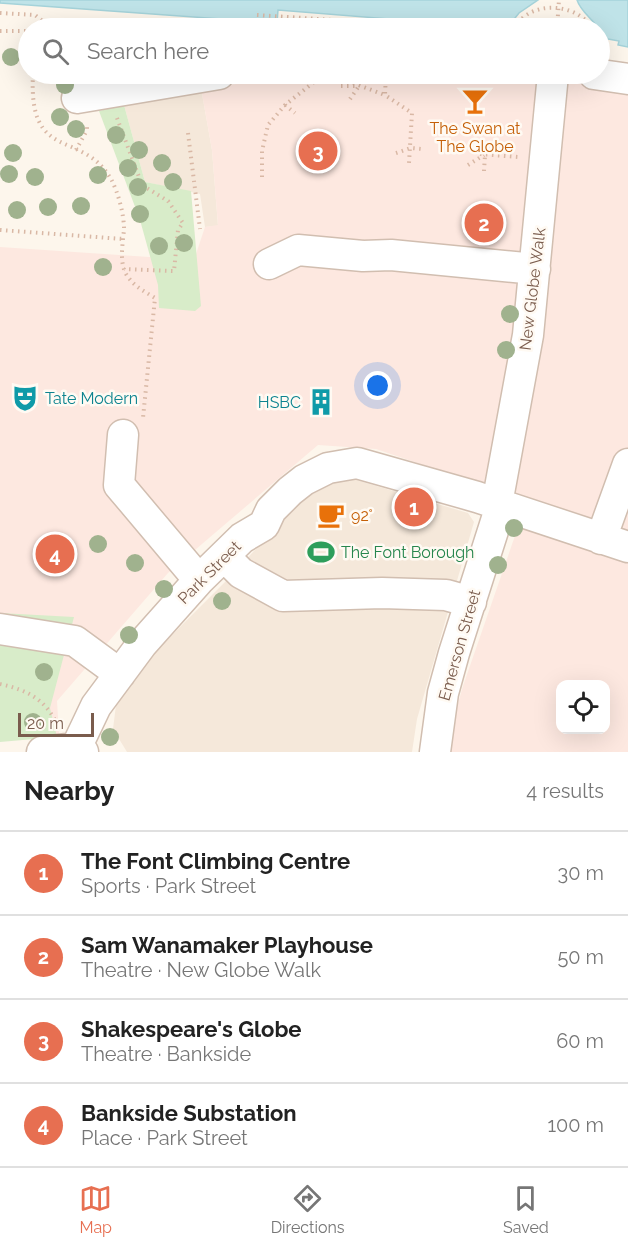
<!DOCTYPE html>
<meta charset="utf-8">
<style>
:root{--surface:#fff;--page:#f2f2f2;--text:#222;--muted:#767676;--line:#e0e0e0;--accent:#e76f51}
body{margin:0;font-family:Raleway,sans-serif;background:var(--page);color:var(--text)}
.controls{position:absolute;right:18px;bottom:18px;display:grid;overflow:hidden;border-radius:12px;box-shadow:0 6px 24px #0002}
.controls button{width:54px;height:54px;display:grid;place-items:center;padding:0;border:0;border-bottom:2px solid var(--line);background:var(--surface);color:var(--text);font:30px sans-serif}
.scale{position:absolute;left:18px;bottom:15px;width:76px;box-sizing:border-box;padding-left:6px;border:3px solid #7a5c4d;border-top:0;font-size:16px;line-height:21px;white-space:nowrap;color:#7a5c4d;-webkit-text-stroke:4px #fffaf3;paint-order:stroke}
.you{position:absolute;left:378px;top:386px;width:21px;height:21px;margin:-15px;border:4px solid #fff;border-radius:50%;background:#1a73e8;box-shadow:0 0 0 9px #1a73e833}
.badge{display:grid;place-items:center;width:39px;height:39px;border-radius:50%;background:var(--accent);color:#fff;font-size:20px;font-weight:700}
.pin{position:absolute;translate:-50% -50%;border:3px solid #fff;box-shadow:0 2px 6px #0006}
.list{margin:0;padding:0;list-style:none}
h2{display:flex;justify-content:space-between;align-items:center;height:78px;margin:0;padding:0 24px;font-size:26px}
h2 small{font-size:20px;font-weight:400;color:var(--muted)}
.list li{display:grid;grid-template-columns:39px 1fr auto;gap:18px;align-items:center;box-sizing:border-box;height:84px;padding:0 24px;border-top:2px solid var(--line)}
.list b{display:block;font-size:22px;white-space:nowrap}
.list p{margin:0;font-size:20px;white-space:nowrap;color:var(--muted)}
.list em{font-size:20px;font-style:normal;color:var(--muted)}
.icon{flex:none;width:33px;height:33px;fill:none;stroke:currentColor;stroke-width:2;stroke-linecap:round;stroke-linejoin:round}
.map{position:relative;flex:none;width:628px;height:752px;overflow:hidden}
.search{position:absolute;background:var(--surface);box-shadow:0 6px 24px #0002;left:18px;right:18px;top:18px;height:66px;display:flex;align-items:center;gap:15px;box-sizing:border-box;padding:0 21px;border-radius:33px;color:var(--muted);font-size:22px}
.sheet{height:414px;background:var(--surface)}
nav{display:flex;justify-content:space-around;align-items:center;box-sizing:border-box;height:84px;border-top:2px solid var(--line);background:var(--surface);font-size:16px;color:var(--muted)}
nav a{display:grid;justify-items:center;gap:3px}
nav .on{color:var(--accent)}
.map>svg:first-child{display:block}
.residential{fill:#f5e8da}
.commercial{fill:#fde8e0;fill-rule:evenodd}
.green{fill:#d8ecc9}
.water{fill:#bfe3e8;stroke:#a5d3da;stroke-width:1.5}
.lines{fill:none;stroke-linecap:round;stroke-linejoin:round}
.minor-casing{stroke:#d1beb0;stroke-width:33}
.path{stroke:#d9b8a5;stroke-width:4;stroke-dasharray:1.5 4.5;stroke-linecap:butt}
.minor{stroke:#fff;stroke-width:30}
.tree{fill:#a0b28e}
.labels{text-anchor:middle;stroke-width:5;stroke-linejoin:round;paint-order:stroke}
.food-label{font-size:16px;fill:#c56008;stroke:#fffaf3}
.street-label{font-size:16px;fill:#7a5c4d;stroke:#fffaf3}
.culture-label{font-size:16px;fill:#0d838f;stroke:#fffaf3;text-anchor:start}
.leisure-label{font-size:16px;fill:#27864d;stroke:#fffaf3;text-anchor:start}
</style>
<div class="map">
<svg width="628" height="752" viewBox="0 0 628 752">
<rect width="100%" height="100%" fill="#fdf6ec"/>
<path class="residential" d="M201,88L212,150L218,226L205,227L200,194L145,182L124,105Z
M346,477L468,513L474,522L417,719L412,752H127L113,729L116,705L153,654L233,574L313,486Z"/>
<path class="commercial" d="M322,74H469L628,85V534L376,449L318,445L168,573L57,701L59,734L0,737V247L194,260L205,227L218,225L212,150L201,88Z
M518,527L628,561V752H444L463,686ZM560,684H606V730H560Z"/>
<path class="green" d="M124,105L145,182L191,191L201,306L195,311L159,308L158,285L140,220L99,111Z
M0,613L74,617L50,708L57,737L0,742Z"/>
<path class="water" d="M0,0H538L519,13L507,28H501L278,10L277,23L0,3Z
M577,0H628V47L618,45L619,41L603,38C598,21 582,15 577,0Z"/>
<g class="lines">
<defs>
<path id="minor" d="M594,74L628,79
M77,98L219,74
M269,264L298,250L363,256L391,255L535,269
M123,435L119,485L199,580
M601,539L628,464
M225,557L241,573L283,596L382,593L446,595L471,602
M0,629L75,641L120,674
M76,748L96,706L142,644L199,580L242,538L264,525L271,510L290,491L304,480L328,468L357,463L477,497L628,547
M42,752L76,748L83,752
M435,752L443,693L454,653L498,515L499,493L528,335L553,74"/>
</defs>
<use href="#minor" class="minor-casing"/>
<path class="path" d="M0,13L35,15L45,23L172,28
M257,15L349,21L353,28
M38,28L45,23
M388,28H408
M515,28C529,0 576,2 592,28
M557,28L559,0
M0,31H28
M33,74C28,164 81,128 111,179C118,192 124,214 124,229C123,243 119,261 126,274C133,286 144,291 155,298L143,418
M386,74L385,95L412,113L409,163
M341,86H355
M350,99L359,86
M285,105L295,113
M117,118L142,185L168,201L183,223L178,230L174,271L124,269
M188,133L200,229
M76,150L87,130V124
M396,153L411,148L422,149
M480,154L518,157
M468,165L484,155
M484,171L485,155
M262,177V151L268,125L285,105L314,82L342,79L385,95
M0,230L123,239
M0,684C27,690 45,699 57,724"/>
<use href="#minor" class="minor"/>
</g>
<g class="tree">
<circle cx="11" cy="57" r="9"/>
<circle cx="65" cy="85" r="9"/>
<circle cx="60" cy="117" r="9"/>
<circle cx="76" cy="129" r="9"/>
<circle cx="116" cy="135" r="9"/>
<circle cx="139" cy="150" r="9"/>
<circle cx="13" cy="153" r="9"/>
<circle cx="162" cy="163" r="9"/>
<circle cx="128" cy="168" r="9"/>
<circle cx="9" cy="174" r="9"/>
<circle cx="98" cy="175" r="9"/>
<circle cx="35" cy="177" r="9"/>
<circle cx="173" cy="182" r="9"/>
<circle cx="138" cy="187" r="9"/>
<circle cx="81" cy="206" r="9"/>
<circle cx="48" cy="207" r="9"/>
<circle cx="17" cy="210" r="9"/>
<circle cx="140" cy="214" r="9"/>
<circle cx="184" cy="243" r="9"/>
<circle cx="159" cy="246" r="9"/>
<circle cx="103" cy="267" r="9"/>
<circle cx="510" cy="314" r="9"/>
<circle cx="506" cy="350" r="9"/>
<circle cx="514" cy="528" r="9"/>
<circle cx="98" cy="544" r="9"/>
<circle cx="135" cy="563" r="9"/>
<circle cx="498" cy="565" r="9"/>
<circle cx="164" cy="589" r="9"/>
<circle cx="222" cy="601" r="9"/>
<circle cx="129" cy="635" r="9"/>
<circle cx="44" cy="672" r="9"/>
<circle cx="33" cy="722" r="9"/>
<circle cx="110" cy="737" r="9"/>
</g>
<defs>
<symbol id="bar-bare" viewBox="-9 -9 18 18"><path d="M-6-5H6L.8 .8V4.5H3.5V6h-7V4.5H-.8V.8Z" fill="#e8710a" stroke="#fffaf3" stroke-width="2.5" paint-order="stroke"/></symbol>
<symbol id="theatre-bare" viewBox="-9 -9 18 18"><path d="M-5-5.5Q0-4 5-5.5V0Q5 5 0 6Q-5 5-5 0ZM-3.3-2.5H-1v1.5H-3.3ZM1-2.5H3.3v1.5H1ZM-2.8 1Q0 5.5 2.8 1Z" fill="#0f9aa8" stroke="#fffaf3" stroke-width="2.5" paint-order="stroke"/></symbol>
<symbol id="building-bare" viewBox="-9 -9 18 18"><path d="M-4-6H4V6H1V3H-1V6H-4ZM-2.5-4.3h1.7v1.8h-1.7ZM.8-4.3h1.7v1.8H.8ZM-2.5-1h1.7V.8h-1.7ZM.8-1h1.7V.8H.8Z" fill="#0f9aa8" stroke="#fffaf3" stroke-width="2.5" paint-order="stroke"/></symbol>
<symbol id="cafe-bare" viewBox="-9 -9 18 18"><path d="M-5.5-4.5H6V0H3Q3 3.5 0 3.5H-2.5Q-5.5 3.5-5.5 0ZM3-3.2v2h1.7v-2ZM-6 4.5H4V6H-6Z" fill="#e8710a" stroke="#fffaf3" stroke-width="2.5" paint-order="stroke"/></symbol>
<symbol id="stadium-bare" viewBox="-9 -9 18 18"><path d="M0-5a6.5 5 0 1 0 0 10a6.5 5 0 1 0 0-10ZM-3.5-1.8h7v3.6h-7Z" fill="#2e9e5b" stroke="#fffaf3" stroke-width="2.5" paint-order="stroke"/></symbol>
</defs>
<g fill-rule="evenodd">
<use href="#bar-bare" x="456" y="82" width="38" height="38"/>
<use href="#theatre-bare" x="6" y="379" width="38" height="38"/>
<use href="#building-bare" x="302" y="383" width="38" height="38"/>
<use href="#cafe-bare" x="312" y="496" width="38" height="38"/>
<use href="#stadium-bare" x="302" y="533" width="38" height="38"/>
</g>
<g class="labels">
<g class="food-label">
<text x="475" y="134">The Swan at<tspan x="475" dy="18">The Globe</tspan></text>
<text x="351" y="521" text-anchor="start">92°</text>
</g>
<g class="street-label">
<text transform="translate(532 289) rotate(-83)" y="6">New Globe Walk</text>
<text transform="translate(209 572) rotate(-45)" y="6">Park Street</text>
<text transform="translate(459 645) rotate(-74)" y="6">Emerson Street</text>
</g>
<g class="culture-label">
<text x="45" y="404">Tate Modern</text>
<text x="301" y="408" text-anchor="end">HSBC</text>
</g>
<g class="leisure-label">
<text x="341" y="558">The Font Borough</text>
</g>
</g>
</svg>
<div class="controls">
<button><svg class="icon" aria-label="locate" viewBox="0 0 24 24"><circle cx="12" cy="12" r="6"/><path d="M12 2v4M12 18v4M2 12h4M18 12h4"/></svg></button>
</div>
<div class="scale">20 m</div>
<div class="you"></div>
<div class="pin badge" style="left:414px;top:507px">1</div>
<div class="pin badge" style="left:484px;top:223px">2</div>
<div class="pin badge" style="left:318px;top:151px">3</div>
<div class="pin badge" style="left:55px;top:554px">4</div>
<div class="search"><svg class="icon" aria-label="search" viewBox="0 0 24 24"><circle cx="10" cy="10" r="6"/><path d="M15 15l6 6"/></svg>Search here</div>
</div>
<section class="sheet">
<h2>Nearby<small>4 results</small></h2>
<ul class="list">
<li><span class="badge">1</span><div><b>The Font Climbing Centre</b><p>Sports · Park Street</p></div><em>30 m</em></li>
<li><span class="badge">2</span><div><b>Sam Wanamaker Playhouse</b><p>Theatre · New Globe Walk</p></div><em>50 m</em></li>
<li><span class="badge">3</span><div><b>Shakespeare's Globe</b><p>Theatre · Bankside</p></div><em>60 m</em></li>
<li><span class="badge">4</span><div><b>Bankside Substation</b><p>Place · Park Street</p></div><em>100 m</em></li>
</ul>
</section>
<nav>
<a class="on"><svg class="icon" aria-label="map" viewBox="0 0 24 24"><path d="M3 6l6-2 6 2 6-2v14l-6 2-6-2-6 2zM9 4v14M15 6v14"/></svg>Map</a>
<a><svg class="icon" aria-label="directions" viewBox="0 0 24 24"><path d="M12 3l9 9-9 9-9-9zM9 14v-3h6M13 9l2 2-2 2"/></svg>Directions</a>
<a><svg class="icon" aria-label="saved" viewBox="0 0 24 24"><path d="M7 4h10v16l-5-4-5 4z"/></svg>Saved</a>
</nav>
